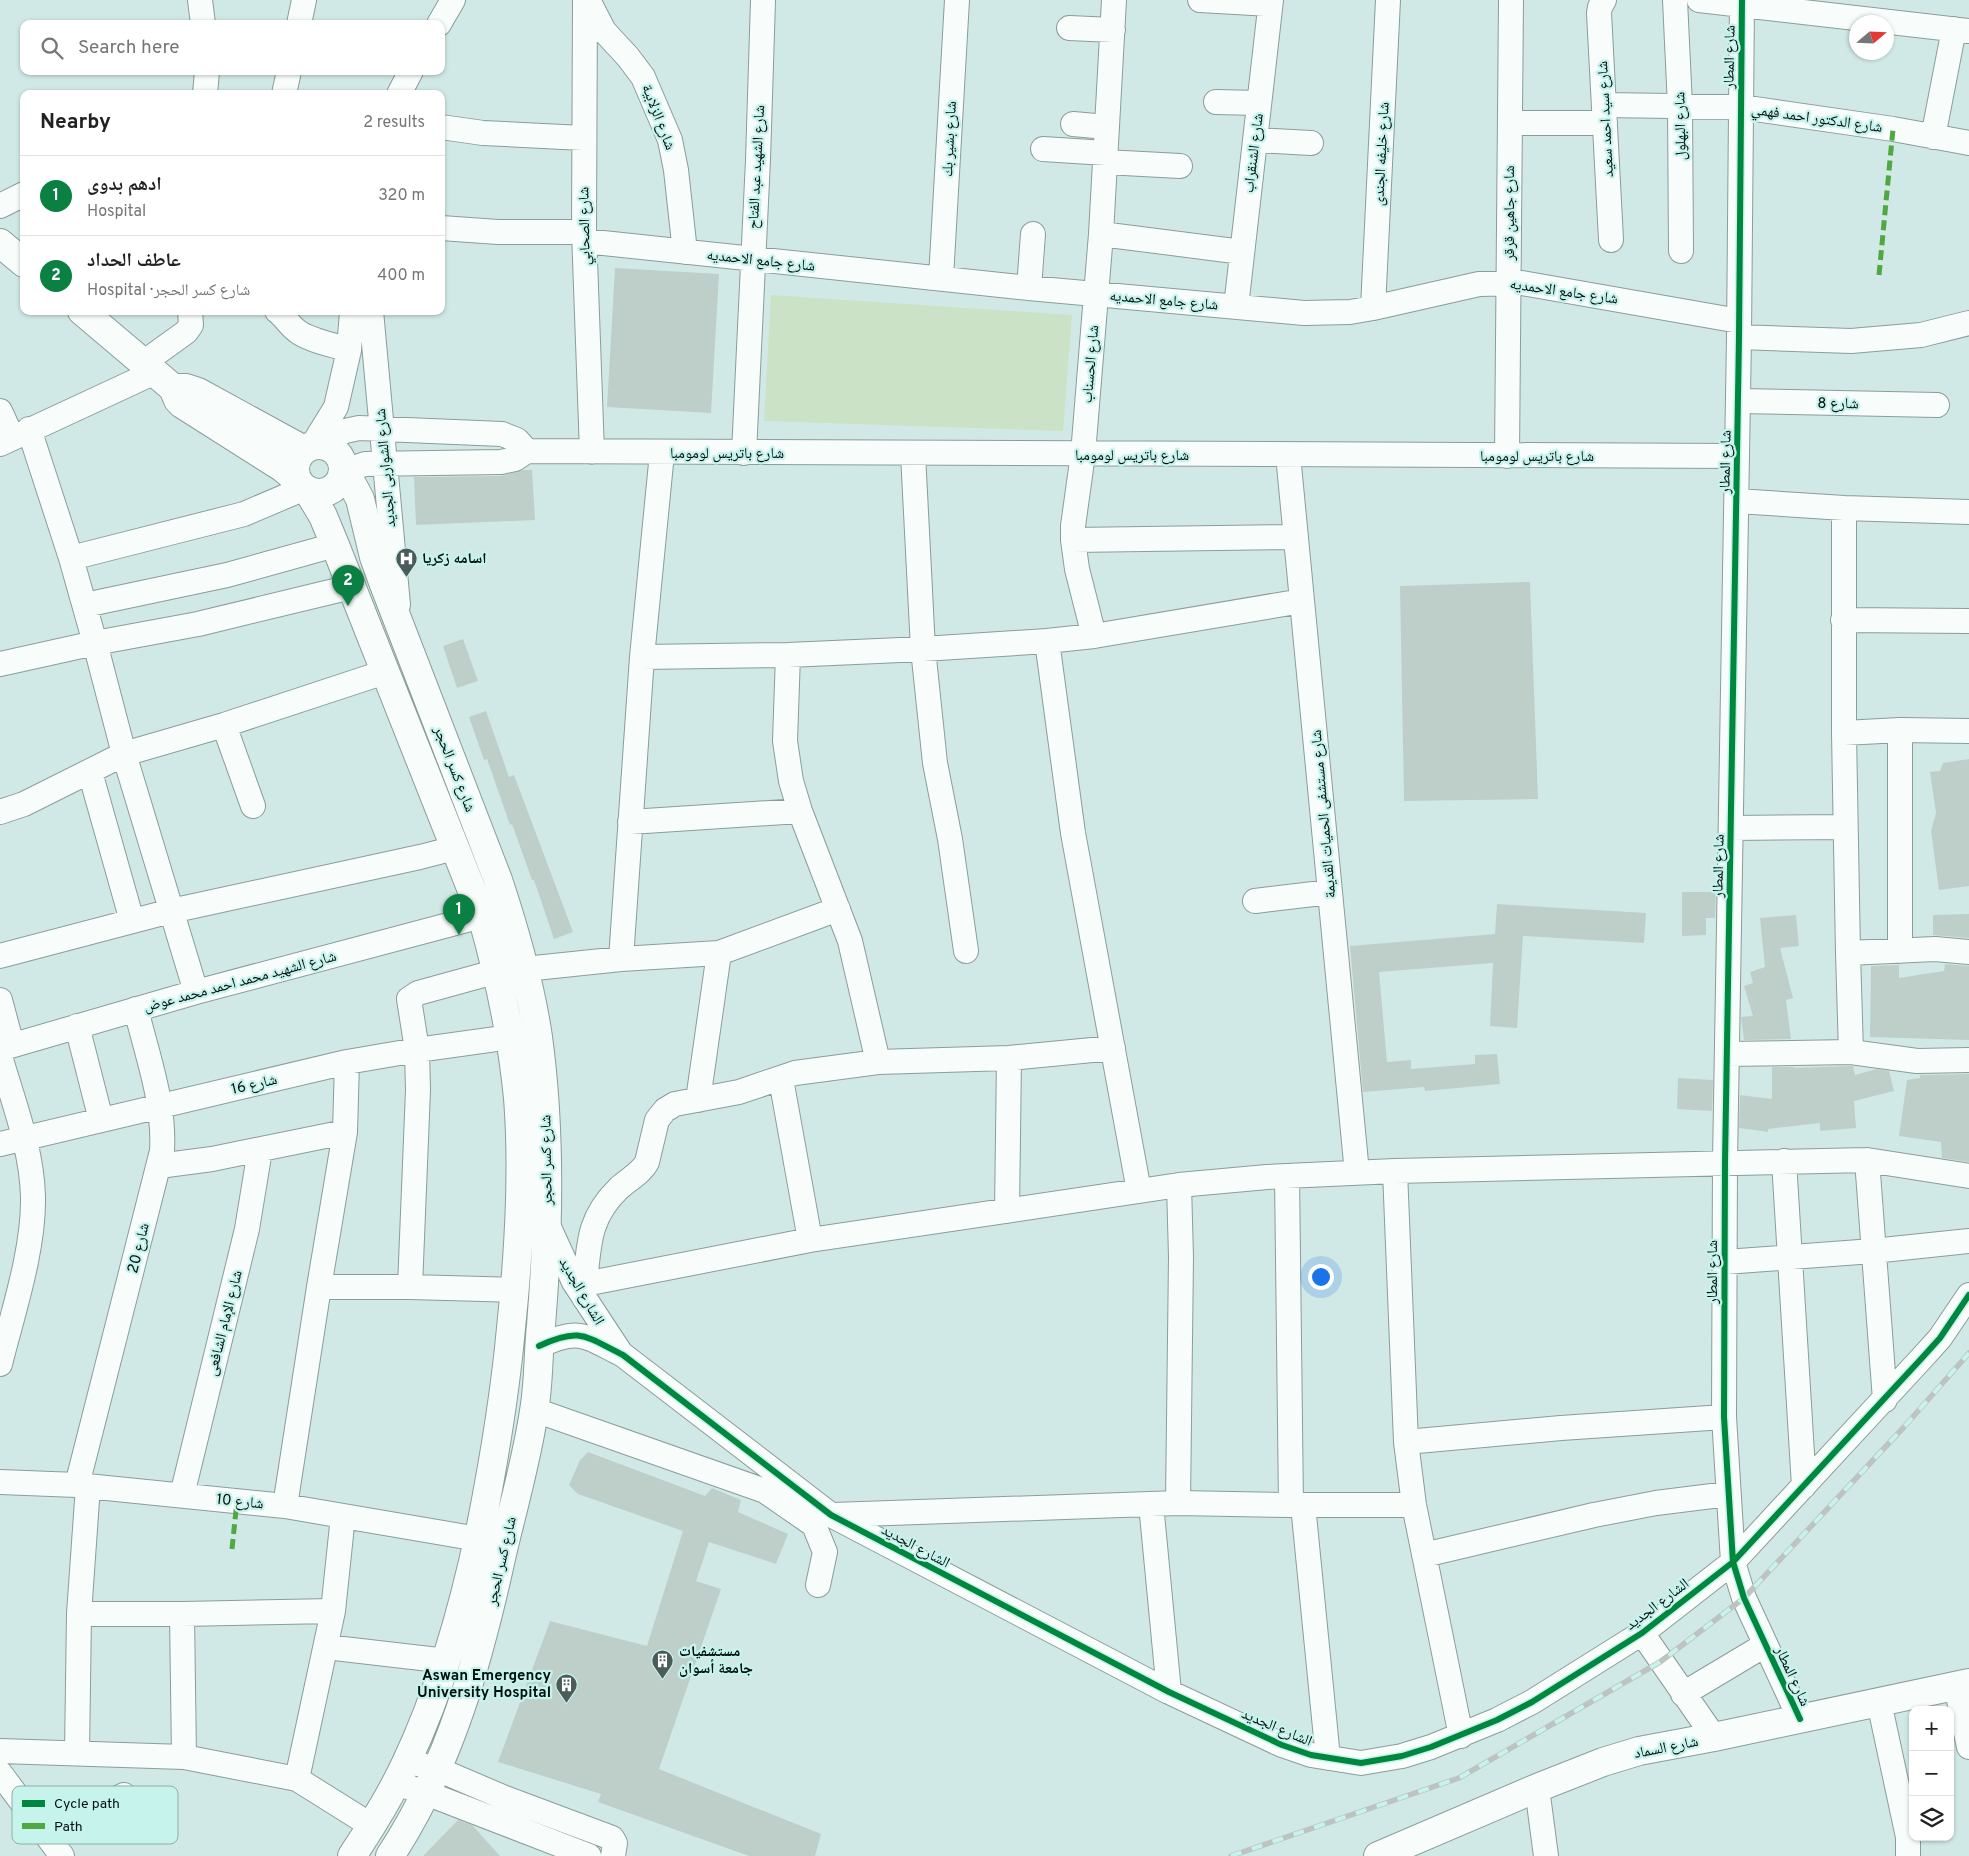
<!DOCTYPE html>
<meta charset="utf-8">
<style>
:root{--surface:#fff;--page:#f6f6f6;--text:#222;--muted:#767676;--line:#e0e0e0;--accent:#0b8043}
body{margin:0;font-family:Overpass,"Noto Naskh Arabic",sans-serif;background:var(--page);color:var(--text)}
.controls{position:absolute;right:15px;bottom:15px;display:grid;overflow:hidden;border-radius:10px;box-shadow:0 1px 4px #0004}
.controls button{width:45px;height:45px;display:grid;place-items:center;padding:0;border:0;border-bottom:1px solid var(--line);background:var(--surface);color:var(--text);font:25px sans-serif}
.compass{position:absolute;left:1849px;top:15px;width:45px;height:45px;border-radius:50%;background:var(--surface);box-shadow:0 1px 4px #0004;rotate:71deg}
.you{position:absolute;left:1320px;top:1276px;width:18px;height:18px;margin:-12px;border:4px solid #fff;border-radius:50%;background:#1a73e8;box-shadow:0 0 0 8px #1a73e833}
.badge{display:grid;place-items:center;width:32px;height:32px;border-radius:50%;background:var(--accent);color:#fff;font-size:16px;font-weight:700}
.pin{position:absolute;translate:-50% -41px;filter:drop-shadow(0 1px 2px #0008)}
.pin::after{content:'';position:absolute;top:26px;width:18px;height:15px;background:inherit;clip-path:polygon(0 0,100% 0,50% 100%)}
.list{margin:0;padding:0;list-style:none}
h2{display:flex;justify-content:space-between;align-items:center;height:65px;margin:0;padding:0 20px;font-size:21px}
h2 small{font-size:16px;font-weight:400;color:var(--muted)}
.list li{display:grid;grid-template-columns:32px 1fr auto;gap:15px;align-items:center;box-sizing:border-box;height:80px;padding:0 20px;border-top:1px solid var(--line)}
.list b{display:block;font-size:19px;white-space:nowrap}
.list p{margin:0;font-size:16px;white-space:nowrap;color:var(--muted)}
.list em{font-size:16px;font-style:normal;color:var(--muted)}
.icon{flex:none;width:28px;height:28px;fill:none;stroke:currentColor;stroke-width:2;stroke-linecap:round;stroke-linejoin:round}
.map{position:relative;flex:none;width:1969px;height:1856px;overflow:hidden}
.search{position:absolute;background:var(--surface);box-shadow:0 1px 4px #0004;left:20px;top:20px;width:425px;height:55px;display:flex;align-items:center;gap:12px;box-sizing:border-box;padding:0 18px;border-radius:10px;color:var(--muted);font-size:19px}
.panel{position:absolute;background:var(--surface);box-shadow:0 1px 4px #0004;left:20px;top:90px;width:425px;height:225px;border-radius:10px}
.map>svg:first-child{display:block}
.green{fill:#cce2c6}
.building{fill:#becfca}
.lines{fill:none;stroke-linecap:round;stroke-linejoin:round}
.minor-casing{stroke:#8a9d9a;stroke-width:26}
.major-casing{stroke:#8a9d9a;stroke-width:30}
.highway-casing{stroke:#8a9d9a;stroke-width:30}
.minor{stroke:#f8fcfb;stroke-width:24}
.major{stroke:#f8fcfb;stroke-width:28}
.highway{stroke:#f8fcfb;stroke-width:28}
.rail-casing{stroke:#bcc3c1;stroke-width:5.5}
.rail{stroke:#c7f3ed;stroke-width:4;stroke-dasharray:11;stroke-linecap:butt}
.quiet{stroke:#4fa841;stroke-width:5;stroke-dasharray:10 5;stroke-linecap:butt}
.cycleway-casing{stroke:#c7f3ed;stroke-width:9}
.cycleway{stroke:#00873e;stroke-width:6}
.labels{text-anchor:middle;stroke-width:4.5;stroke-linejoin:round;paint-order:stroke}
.street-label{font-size:15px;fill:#010f0d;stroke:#c7f3ed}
.poi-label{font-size:15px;font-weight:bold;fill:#010f0d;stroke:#c7f3ed;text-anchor:start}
.key{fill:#c7f3ed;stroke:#8cafaa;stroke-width:1}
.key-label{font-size:14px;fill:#010f0d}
</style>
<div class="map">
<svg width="1969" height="1856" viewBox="0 0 1969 1856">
<rect width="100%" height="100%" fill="#d1e9e6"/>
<path class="green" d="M771,295L1072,315L1063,431L764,421Z"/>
<path class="building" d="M615,268L719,274L711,413L607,407Z
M523,470H532L535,520L416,525L414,477L501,476Z
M1530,582L1538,799L1404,801L1400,586Z
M463,639L478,681L457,688L443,646Z
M486,711L509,777L514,775L573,932L554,939L534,880H532L512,824L510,825L487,759L484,760L469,717Z
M1969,759V886L1939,890L1931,831L1936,813L1930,772L1940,771L1943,763Z
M1682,892H1716L1715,918H1706V935L1682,936Z
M1497,904L1646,913L1644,943L1523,936L1517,1028L1490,1026L1493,963L1379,972L1387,1062L1411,1060V1069L1475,1064V1055L1497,1054L1500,1084L1425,1091L1424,1087L1363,1092L1350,946L1495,934Z
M1969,914V938L1933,935V915Z
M1796,915L1799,946L1780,948L1793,998L1786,1000L1791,1039L1744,1040L1741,1017L1753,1016L1744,986L1753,983L1750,972L1765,967L1760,918Z
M1945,964L1969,966V1040L1870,1037L1871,966L1899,965V978L1944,971Z
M1850,1066H1853L1855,1075L1877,1069L1889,1071L1894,1091L1854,1101L1856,1128L1820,1131V1123L1768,1129V1132L1739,1128L1740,1095L1772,1099V1067H1794V1068Z
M1969,1074V1162L1942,1158L1941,1142L1899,1136L1907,1080L1920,1078V1075Z
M1678,1078L1713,1080L1712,1111L1677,1109Z
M588,1452L705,1496L712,1488L741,1500L738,1512L788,1534L776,1564L709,1542L696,1581L721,1589L659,1769L821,1834L815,1856H749L598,1802L601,1794L498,1762L550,1621L647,1646L683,1531L578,1494L569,1485L580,1460Z
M458,1820L472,1825L500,1856H423Z"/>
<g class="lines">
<defs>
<path id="minor" d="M200,0L203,24
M585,0L584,232L592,452
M588,0L604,31L628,57L643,77L670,140L676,170L685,252
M1200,0L1270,4
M1604,0L1600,7L1599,13L1611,240
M1675,0L1680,106L1681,251
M1699,0L1969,31
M1742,0L1739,337L1725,1162L1724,1417L1733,1562L1744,1598L1800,1719
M299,24L304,0
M439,24L453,0
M1069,28L1113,30
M205,94L207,71
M284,94L289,71
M399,94L411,71
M1216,102L1259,103
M1604,105L1741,107L1893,129L1969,143
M1510,123H1605
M1073,124L1107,127
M441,127L483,133L583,138
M1933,137L1954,29
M1255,140L1311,143
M1043,149L1106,153
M1105,162L1180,166
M0,206L24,194
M441,228L498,232H584
M1101,234L1242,252
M584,241L1029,288L1304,313L1350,312L1373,308L1479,284L1522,283L1739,321
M941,278L957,0
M1029,288L1033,234
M1236,307L1271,0
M1373,308L1388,0
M277,311C285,317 289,325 297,331C308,340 334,345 349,350
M371,311L398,605
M1739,337L1851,341L1921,335L1969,323
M143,363L186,332L191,325L190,311
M1738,401L1937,405
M0,411L12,437
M29,429L71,558L95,643L198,624L351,587
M0,444L155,372
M312,446L336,407L349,350L352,311
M324,446L337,435L345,431L359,428L502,434L517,440L527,451
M744,453L758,160L763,0
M913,454L923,649L935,763L950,839L966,951
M1288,455L1357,1173
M1507,456L1511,0
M342,472L365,464L501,462L515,459L527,451L1737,456
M1737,501L1844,508L1969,512
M1844,508V733L1848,953L1935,949L1969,952
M1073,540L1296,537
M71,558L244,514L305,488
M85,605L227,575L335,545
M1843,620L1969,621
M1094,636L1077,569L1073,540V526L1083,454L1101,234L1114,0
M1047,641L1073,833L1139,1191
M788,655L785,741L791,781L800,811L850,941L878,1062
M642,657L788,655L923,649L1047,641L1094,636L1302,601
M0,664L95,643L124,754L196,992
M224,725L253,806
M1844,733L1900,730L1969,731
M90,772L132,921
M0,812L24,804L124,754L224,725L385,672
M630,822L800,811
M1731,828L1845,827
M1255,901L1330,892
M1900,951V730
M1848,953L1851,1052
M0,956L171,911L420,857L455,848
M621,959L642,657L662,453
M525,969L621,959L719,953L838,909
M0,1000L12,1045
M77,1026L101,1120
M0,1049L196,992L482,916
M1727,1054L1851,1052L1917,1061L1969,1060
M0,1056C13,1101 32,1149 33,1197C34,1250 13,1312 0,1364
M781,1079L810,1240
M698,1100L719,953
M0,1144L347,1062L417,1050L511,1037
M1867,1160L1885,1400
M1784,1161L1804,1486
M159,1166L212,1159L345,1132
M1395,1171L1406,1442L1414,1505L1461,1736
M1287,1176L1291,1505
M1007,1211L1009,1058
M547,1223L574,1282L620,1352
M1725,1262L1873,1251L1969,1241
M585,1284C589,1244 588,1218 619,1188C628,1180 642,1172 647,1162L657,1120L665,1110L675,1104L739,1092L795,1073L878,1062L1009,1058L1113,1048
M319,1287H410L515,1290
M410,1287L418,1090L417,1050L409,999L418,993L498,971
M584,1298L585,1284L810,1240L1179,1185L1267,1177L1395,1171L1867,1160L1969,1176
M539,1346C580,1327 585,1336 623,1355L831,1515L1169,1692L1282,1745L1311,1755L1361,1763L1402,1756L1431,1747L1497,1720L1532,1702L1642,1633L1733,1562L1921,1359L1940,1338L1969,1295
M535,1410L765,1491L814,1525L825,1552L818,1585
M1406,1442L1561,1428L1724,1417
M0,1482L77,1485L285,1506L478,1539
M77,1485L162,1151C165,1103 147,1055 136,1009
M182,1495L247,1229L260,1150
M1178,1503L1181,1257L1179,1185
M1151,1504L1169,1692
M1303,1505L1328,1758
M285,1506L319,1287L345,1132L347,1062
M833,1515L1178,1503L1291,1505H1414
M1424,1555L1594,1515L1656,1503L1728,1494
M79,1614H182L184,1757L297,1779L372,1826
M182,1614L333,1611
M1642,1633L1714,1737
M326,1647L447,1661
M1956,1686L1969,1747
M1683,1694L1765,1645
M1879,1702L1908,1837V1856
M0,1751L184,1757
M77,1753L79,1614L88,1486
M407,1761L437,1769L505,1798L612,1838L615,1843L613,1856
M0,1773L62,1856
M297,1779L333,1611L343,1516
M396,1783L426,1793L589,1856
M1537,1788L1546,1856
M46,1834L124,1795"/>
<path id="major" d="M0,243L24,263
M82,311L173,388L178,400L182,404L283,468L297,480
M173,388H186L198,392L304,450
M295 469a24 24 0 1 1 48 0a24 24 0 1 1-48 0Z
M342,475L353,486L360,499L374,557L383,582L498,880C515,931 530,983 538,1037C551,1132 549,1229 541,1325C538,1353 539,1383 534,1411C527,1459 513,1507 502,1554C479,1659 450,1765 390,1856
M308,491L323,516L335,545L482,916C499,976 512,1036 518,1098C524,1174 519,1252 511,1328C505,1394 494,1460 481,1526C464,1607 442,1687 406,1763C391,1795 372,1826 352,1856"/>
<path id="highway" d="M1378,1856L1537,1788L1603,1762L1639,1751L1714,1737L1969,1683"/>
</defs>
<use href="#minor" class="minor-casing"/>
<use href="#major" class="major-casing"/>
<use href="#highway" class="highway-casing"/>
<use href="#minor" class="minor"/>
<use href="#major" class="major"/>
<use href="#highway" class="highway"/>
<defs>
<path id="rail" d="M1231,1856L1459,1778L1660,1662L1744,1598L1904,1427L1969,1353"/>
</defs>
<use href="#rail" class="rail-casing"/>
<use href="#rail" class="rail"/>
<path class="quiet" d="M1879,275L1893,129
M232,1549L237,1501"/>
<defs>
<path id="cycleway" d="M1742,0L1739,337L1725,1162L1724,1417L1733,1562L1744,1598L1800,1719
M539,1346C580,1327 585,1336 623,1355L831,1515L1169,1692L1282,1745L1311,1755L1361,1763L1402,1756L1431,1747L1497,1720L1532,1702L1642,1633L1733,1562L1921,1359L1940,1338L1969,1295"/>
</defs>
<use href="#cycleway" class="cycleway-casing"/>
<use href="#cycleway" class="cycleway"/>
</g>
<defs>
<symbol id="hospital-pin" viewBox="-11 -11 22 30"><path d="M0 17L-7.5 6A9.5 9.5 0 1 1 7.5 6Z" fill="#4a5b59" stroke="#c7f3ed"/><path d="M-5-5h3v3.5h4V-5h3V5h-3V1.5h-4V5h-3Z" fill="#fff"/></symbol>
<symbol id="building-pin" viewBox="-11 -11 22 30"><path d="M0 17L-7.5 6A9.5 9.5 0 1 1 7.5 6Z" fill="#4a5b59" stroke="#c7f3ed"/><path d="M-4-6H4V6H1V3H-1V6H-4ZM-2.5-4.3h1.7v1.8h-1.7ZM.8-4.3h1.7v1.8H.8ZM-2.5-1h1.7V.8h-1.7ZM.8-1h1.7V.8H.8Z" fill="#fff"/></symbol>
</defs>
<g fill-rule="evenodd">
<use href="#hospital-pin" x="394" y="546" width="25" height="34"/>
<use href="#building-pin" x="650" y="1648" width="25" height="34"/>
<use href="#building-pin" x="554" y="1672" width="25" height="34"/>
</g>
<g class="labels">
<g class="street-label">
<text transform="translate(1729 57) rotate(-89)" y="5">شارع المطار</text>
<text transform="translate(659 117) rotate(69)" y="5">شارع الزلابية</text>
<text transform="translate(1817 118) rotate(8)" y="5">شارع الدكتور احمد فهمي</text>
<text transform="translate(1605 119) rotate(-93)" y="5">شارع سيد احمد سعيد</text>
<text transform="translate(1680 126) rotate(-91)" y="5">شارع البهلول</text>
<text transform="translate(949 139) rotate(-87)" y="5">شارع بشير بك</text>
<text transform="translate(1253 153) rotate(-83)" y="5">شارع الشنقراب</text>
<text transform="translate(1381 154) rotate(-87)" y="5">شارع خليفه الجندى</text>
<text transform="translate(756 167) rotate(-87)" y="5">شارع الشهيد عبد الفتاح</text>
<text transform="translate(1509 213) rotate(-90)" y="5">شارع جاهين قرقر</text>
<text transform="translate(584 226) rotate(-91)" y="5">شارع الصحابي</text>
<text transform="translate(761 260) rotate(6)" y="5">شارع جامع الاحمديه</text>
<text transform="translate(1564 291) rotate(8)" y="5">شارع جامع الاحمديه</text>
<text transform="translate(1164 300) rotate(5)" y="5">شارع جامع الاحمديه</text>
<text transform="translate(1090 364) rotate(-85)" y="5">شارع الحسناب</text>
<text transform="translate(1838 403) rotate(1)" y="5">شارع 8</text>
<text x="727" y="458">شارع باتريس لومومبا</text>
<text x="1132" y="460">شارع باتريس لومومبا</text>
<text x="1537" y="461">شارع باتريس لومومبا</text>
<text transform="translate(1725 462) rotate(-89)" y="5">شارع المطار</text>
<text transform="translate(385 468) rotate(-95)" y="5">شارع الشواربى الجديد</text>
<text transform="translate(455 769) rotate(69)" y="5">شارع كسر الحجر</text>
<text transform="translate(1323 814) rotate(-95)" y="5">شارع مستشفى الحميات القديمة</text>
<text transform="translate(1718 866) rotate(-89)" y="5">شارع المطار</text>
<text transform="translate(240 981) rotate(-15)" y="5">شارع الشهيد محمد احمد محمد عوض</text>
<text transform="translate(254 1084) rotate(-13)" y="5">شارع 16</text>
<text transform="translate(546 1160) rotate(-91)" y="5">شارع كسر الحجر</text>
<text transform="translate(138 1248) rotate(-76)" y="5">شارع 20</text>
<text transform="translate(1712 1272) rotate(-90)" y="5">شارع المطار</text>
<text transform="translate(582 1291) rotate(60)" y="5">الشارع الجديد</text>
<text transform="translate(224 1323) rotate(-76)" y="5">شارع الإمام الشافعى</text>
<text transform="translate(240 1501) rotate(6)" y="5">شارع 10</text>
<text transform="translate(916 1546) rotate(28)" y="5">الشارع الجديد</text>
<text transform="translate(501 1561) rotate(-77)" y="5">شارع كسر الحجر</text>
<text transform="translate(1657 1604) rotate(-37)" y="5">الشارع الجديد</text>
<text transform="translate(1793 1676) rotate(65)" y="5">شارع المطار</text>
<text transform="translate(1277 1727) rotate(23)" y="5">الشارع الجديد</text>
<text transform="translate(1666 1747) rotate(-11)" y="5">شارع السماد</text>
</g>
<g class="poi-label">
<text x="422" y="563">اسامه زكريا</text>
<text x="679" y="1656">مستشفيات<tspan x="679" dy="17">جامعة أسوان</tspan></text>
<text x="551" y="1680" text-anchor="end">Aswan Emergency<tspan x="551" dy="17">University Hospital</tspan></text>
</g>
</g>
<rect x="12" y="1786" width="166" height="58" rx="8" class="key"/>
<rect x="22" y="1800" width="23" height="7" fill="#00873e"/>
<rect x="22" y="1823" width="23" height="6" fill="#4fa841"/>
<g class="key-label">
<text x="54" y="1808">Cycle path</text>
<text x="54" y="1831">Path</text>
</g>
</svg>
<div class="controls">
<button>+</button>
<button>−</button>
<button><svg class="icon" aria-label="layers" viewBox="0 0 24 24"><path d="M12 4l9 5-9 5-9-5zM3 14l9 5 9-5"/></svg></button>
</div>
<svg class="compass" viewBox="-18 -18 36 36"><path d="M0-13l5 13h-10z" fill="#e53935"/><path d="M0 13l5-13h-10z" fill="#767676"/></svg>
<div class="you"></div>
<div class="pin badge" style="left:459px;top:935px">1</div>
<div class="pin badge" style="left:348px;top:606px">2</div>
<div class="search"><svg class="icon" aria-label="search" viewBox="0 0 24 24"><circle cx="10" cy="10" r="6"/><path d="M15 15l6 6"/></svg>Search here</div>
<section class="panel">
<h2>Nearby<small>2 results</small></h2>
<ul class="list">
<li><span class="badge">1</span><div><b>ادهم بدوى</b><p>Hospital</p></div><em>320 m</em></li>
<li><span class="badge">2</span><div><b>عاطف الحداد</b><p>Hospital · شارع كسر الحجر</p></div><em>400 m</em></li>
</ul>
</section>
</div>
